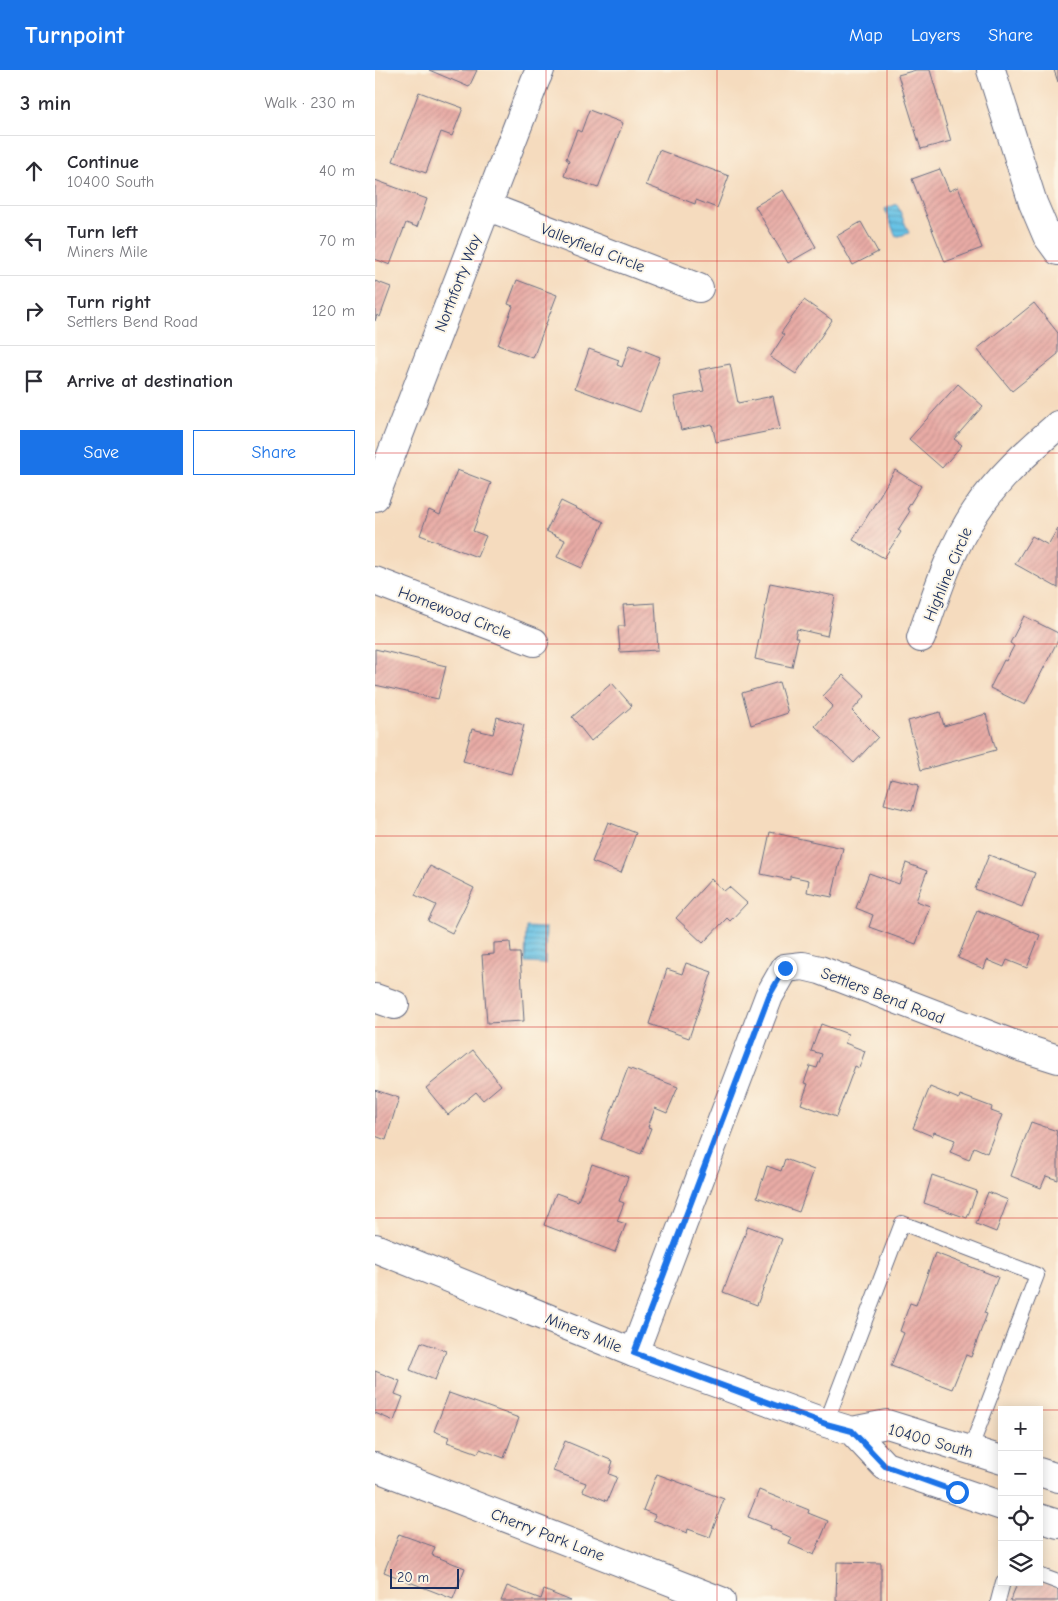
<!DOCTYPE html>
<meta charset="utf-8">
<style>
:root{--surface:#fff;--page:#f7f7f7;--text:#2b2b33;--muted:#7c7c81;--line:#e1e1e2;--accent:#1a73e8}
body{margin:0;font-family:"Comic Neue",sans-serif;background:var(--page);color:var(--text)}
.controls{position:absolute;right:15px;bottom:15px;display:grid;overflow:hidden;border-radius:0px;box-shadow:0 2px 12px #0003}
.controls button{width:45px;height:45px;display:grid;place-items:center;padding:0;border:0;border-bottom:1px solid var(--line);background:var(--surface);color:var(--text);font:25px sans-serif}
.scale{position:absolute;left:15px;bottom:12px;width:69px;box-sizing:border-box;padding-left:5px;border:2px solid #1b2f5e;border-top:0;font-size:14px;line-height:18px;white-space:nowrap;color:#1b2f5e;-webkit-text-stroke:4px #fcf5e5;paint-order:stroke}
.stop{position:absolute;width:15px;height:15px;margin:-11px;border:4px solid #1a73e8;border-radius:50%;background:#fff}
.stop.end{background:#1a73e8;border-color:#fff;box-shadow:0 1px 5px #0008}
.list{margin:0;padding:0;list-style:none}
h2{display:flex;justify-content:space-between;align-items:center;height:65px;margin:0;padding:0 20px;font-size:21px}
h2 small{font-size:16px;font-weight:400;color:var(--muted)}
.list li{display:grid;grid-template-columns:32px 1fr auto;gap:15px;align-items:center;box-sizing:border-box;height:70px;padding:0 20px;border-top:1px solid var(--line)}
.list b{display:block;font-size:19px;white-space:nowrap}
.list p{margin:0;font-size:16px;white-space:nowrap;color:var(--muted)}
.list em{font-size:16px;font-style:normal;color:var(--muted)}
.actions{display:flex;gap:10px;padding:15px 20px}
.actions a{flex:1;padding:11px 0;border:1px solid var(--accent);border-radius:0px;text-align:center;font-size:18px;color:var(--accent)}
.actions .main{background:var(--accent);color:#fff}
.icon{flex:none;width:28px;height:28px;fill:none;stroke:currentColor;stroke-width:2;stroke-linecap:round;stroke-linejoin:round}
.map{position:relative;flex:none;width:683px;height:1531px;overflow:hidden}
header{display:flex;align-items:center;gap:30px;box-sizing:border-box;height:70px;padding:0 25px;background:var(--accent);color:#fff}
header strong{font-size:24px}
nav{display:flex;gap:28px;margin-inline-start:auto;font-size:18px}
main{display:flex}
aside{flex:1;background:var(--surface)}
.map>svg:first-child{display:block}
.water{fill:url(#water-rules);stroke:#4278a2}
.building{fill:url(#building-hatch)}
.lines{fill:none;stroke-linecap:round;stroke-linejoin:round}
.service-casing{stroke:#676b80;stroke-width:16}
.minor-casing{stroke:#676b80;stroke-width:30}
.primary-casing{stroke:#676b80;stroke-width:30}
.service{stroke:#fff;stroke-width:14}
.minor{stroke:#fff;stroke-width:28}
.primary{stroke:#fff;stroke-width:28}
.route{stroke:#1a73e8;stroke-width:6}
.grid{fill:none;stroke:#d62828;stroke-width:1;stroke-opacity:0.55}
.labels{text-anchor:middle;stroke-width:4;stroke-linejoin:round;paint-order:stroke}
.street-label{font-size:16px;fill:#1b2f5e;stroke:#fcf5e5}
</style>
<header>
<strong>Turnpoint</strong>
<nav><a>Map</a><a>Layers</a><a>Share</a></nav>
</header>
<main>
<aside>
<h2>3 min<small>Walk · 230 m</small></h2>
<ul class="list">
<li><svg class="icon" aria-label="ahead" viewBox="0 0 24 24"><path d="M12 20V5M6 11l6-6 6 6"/></svg><div><b>Continue</b><p>10400 South</p></div><em>40 m</em></li>
<li><svg class="icon" aria-label="left" viewBox="0 0 24 24"><path d="M17 20v-9H6M10 6l-5 5 5 5"/></svg><div><b>Turn left</b><p>Miners Mile</p></div><em>70 m</em></li>
<li><svg class="icon" aria-label="right" viewBox="0 0 24 24"><path d="M7 20v-9h11M14 6l5 5-5 5"/></svg><div><b>Turn right</b><p>Settlers Bend Road</p></div><em>120 m</em></li>
<li><svg class="icon" aria-label="arrive" viewBox="0 0 24 24"><path d="M6 21V4h12l-3 4 3 4H6"/></svg><div><b>Arrive at destination</b></div></li>
</ul>
<div class="actions"><a class="main">Save</a><a>Share</a></div>
</aside>
<div class="map">
<svg width="683" height="1531" viewBox="0 0 683 1531">
<defs>
<pattern id="water-rules" width="6" height="5" patternUnits="userSpaceOnUse" patternTransform="scale(1.25)"><rect width="6" height="5" fill="#68c2e5"/><path d="M0 2.5h6" fill="none" stroke="#559ebd"/></pattern>
<pattern id="building-hatch" width="6" height="6" patternUnits="userSpaceOnUse" patternTransform="scale(1.25)"><rect width="6" height="6" fill="#e8aba5"/><path d="M-1 1l2-2M0 6l6-6M5 7l2-2" fill="none" stroke="#c69390"/></pattern>
</defs>
<rect width="100%" height="100%" fill="#fcf5e5"/>
<filter id="ink" filterUnits="userSpaceOnUse"><feTurbulence type="fractalNoise" baseFrequency=".02" numOctaves="2"/><feDisplacementMap in="SourceGraphic" scale="10" xChannelSelector="R" yChannelSelector="G"/><feConvolveMatrix kernelMatrix="1 2 1 2 8 2 1 2 1" color-interpolation-filters="sRGB"/></filter>
<filter id="wash" filterUnits="userSpaceOnUse"><feTurbulence type="fractalNoise" baseFrequency=".0096" numOctaves="4" result="noise"/><feDisplacementMap in="SourceGraphic" scale="20" xChannelSelector="R" yChannelSelector="G"/><feGaussianBlur stdDeviation="1.12" result="paint"/><feColorMatrix in="noise" values="0 0 0 0 0 0 0 0 0 0 0 0 0 0 0 0 0 1.4 0 .05"/><feComposite in="paint" operator="in"/></filter>
<g filter="url(#wash)">
<rect width="100%" height="100%" fill="#f5dbbe"/>
<path class="water" d="M522,134L534,163L521,167L510,139Z
M151,857L171,858L170,894L150,893Z"/>
<g id="blocks">
<path class="building" d="M54,0H102L94,17Z
M541,0H555L576,71L546,79L523,5Z
M679,0H683V12Z
M44,22L88,38L77,66L66,62L51,103L18,91Z
M214,40L248,53L223,118L189,106L194,91L191,89L202,60L206,62Z
M284,80L354,106L342,138L321,130L320,134L271,115Z
M565,99L574,121L583,117L607,178L570,192L537,109Z
M0,110L52,129L42,157L31,153L15,195L0,189Z
M408,120L441,177L413,193L380,136Z
M486,152L503,182L478,195L462,166Z
M142,210L182,225L158,288L123,275L138,236L133,234Z
M0,211L16,217L5,247L2,245L0,251Z
M429,230L457,250L421,304L395,287L409,265L406,263Z
M659,233L683,263V284L637,321L602,279Z
M255,275L285,287L265,342L200,318L214,279L244,290L242,295L247,297Z
M355,294L363,333L398,326L405,359L341,372L337,354L306,360L299,327L329,321L324,300Z
M583,314L608,336L579,369L587,375L567,398L534,369Z
M82,400L116,413L98,461L111,466L102,487L45,465L54,440L65,445Z
M520,400L546,416L532,439L535,441L523,460L526,462L509,488L478,470Z
M186,431L229,452L207,498L182,487L190,470L171,461Z
M683,458V518L640,494L657,466L673,475Z
M395,513L460,526L452,566L422,559L420,568H423L417,597L380,589Z
M280,533L283,580L245,582L243,556H250L248,535Z
M649,546L683,563V570L650,635L615,618L629,590L631,591L639,576L635,573Z
M0,579L71,596L63,629L0,615Z
M468,605L490,626L477,641L503,667L479,693L440,656L458,636L448,626Z
M404,612L413,643L376,655L367,623Z
M237,613L257,636L216,671L197,647Z
M565,642L569,656L611,644L621,680L546,700L533,651Z
M122,647L149,655L136,704L88,691L97,659L118,664Z
M516,708L544,715L537,741L509,734Z
M233,752L261,763L246,803L217,792Z
M395,762L468,778L457,827L432,822L434,810L415,806V810L386,804Z
M614,785L660,803L647,837L600,819Z
M531,793L552,801L541,831L555,836L541,874L494,857L498,845L481,838L494,803L524,814Z
M55,796L99,818L77,863L53,851L61,835L40,825Z
M336,809L349,821L354,817L372,833L355,851L352,848L328,873L301,848Z
M602,840L665,865L652,898L632,890L629,897L612,890L609,899L583,888Z
M135,872L136,883H145L149,951L112,953L107,885L119,884V873Z
M311,893L337,902L314,968L274,954L292,899L307,904Z
M446,954L473,964L470,973L490,981L484,998L480,996L461,1047L426,1034L433,1014L429,1013L435,996L442,998L447,984L436,981Z
M98,980L126,1015L108,1030L101,1022L73,1045L51,1018Z
M253,998L303,1017L292,1043L280,1038L273,1057L276,1058L266,1084L226,1069Z
M555,1017L584,1029L585,1025L617,1037L616,1041L627,1045L612,1083L599,1077L594,1090L575,1082L580,1070L559,1062L557,1066L538,1058Z
M0,1020L24,1028L11,1070L0,1066Z
M656,1052L682,1061L681,1065L683,1066V1110L671,1106L666,1118L636,1106Z
M410,1089L439,1100L424,1142L382,1127L392,1096L406,1101Z
M217,1094L253,1107L244,1131L249,1133L242,1151L251,1154L240,1182L169,1155L181,1123L203,1131Z
M557,1105L602,1121L592,1148L549,1133Z
M613,1122L633,1130L621,1162L601,1154Z
M373,1156L407,1169L382,1235L348,1222Z
M560,1183L623,1207L609,1243L612,1244L596,1287L591,1285L577,1319L516,1296L529,1263L525,1261L535,1233L541,1235Z
M46,1272L71,1281L60,1310L35,1300Z
M0,1301L25,1311L20,1324L28,1327L19,1351L0,1343Z
M74,1323L144,1348L129,1388L105,1379L103,1383L72,1372L74,1367L59,1361Z
M190,1371L238,1391L234,1404L242,1407L232,1431L208,1421L211,1413L178,1401Z
M282,1404L349,1429L335,1467L313,1459L312,1463L278,1450L280,1445L268,1440Z
M384,1420L434,1440L433,1443L453,1451L439,1485L414,1474L417,1468L395,1458L396,1456L373,1447Z
M24,1464L60,1477L57,1485L90,1498L78,1529L9,1502Z
M462,1492L506,1493V1531H461Z
M643,1512H664L683,1518V1531H635Z
M132,1516L166,1529L169,1520L196,1531H126Z"/>
</g>
</g>
<g filter="url(#ink)">
<use href="#blocks" fill-opacity="0" stroke="#676b80" stroke-width="1"/>
<g class="lines">
<defs>
<path id="service" d="M451,1353L527,1153L662,1205L595,1380
M664,1505L683,1512
M623,1531L628,1512"/>
<path id="minor" d="M616,0L658,133L672,166L683,181
M111,136L324,218
M0,427L160,11L165,0
M0,511L159,572
M546,568C561,525 575,479 601,441C623,408 653,381 683,355
M0,928L20,935
M259,1283L394,926L410,898L428,896L445,900L648,978L683,989
M0,1397L346,1531"/>
<path id="primary" d="M0,1178L259,1283L451,1353L477,1361L512,1354L627,1390
M477,1361L510,1396L627,1436
M664,1402L683,1408
M664,1448L683,1454"/>
</defs>
<use href="#service" class="service-casing"/>
<use href="#minor" class="minor-casing"/>
<use href="#primary" class="primary-casing"/>
<use href="#service" class="service"/>
<use href="#minor" class="minor"/>
<use href="#primary" class="primary"/>
</g>
</g>
<g class="lines" filter="url(#ink)">
<path class="route" d="M410,898L394,926L259,1283L451,1354L477,1361L510,1396L582,1422"/>
</g>
<path class="grid" d="M171,0V1531M342,0V1531M512,0V1531M0,191H683M0,383H683M0,574H683M0,766H683M0,957H683M0,1148H683M0,1340H683"/>
<g class="labels">
<g class="street-label">
<text transform="translate(218 177) rotate(21)" y="6">Valleyfield Circle</text>
<text transform="translate(82 213) rotate(-69)" y="6">Northforty Way</text>
<text transform="translate(572 504) rotate(-67)" y="6">Highline Circle</text>
<text transform="translate(80 542) rotate(21)" y="6">Homewood Circle</text>
<text transform="translate(508 925) rotate(21)" y="6">Settlers Bend Road</text>
<text transform="translate(209 1262) rotate(22)" y="6">Miners Mile</text>
<text transform="translate(556 1370) rotate(16)" y="6">10400 South</text>
<text transform="translate(173 1464) rotate(21)" y="6">Cherry Park Lane</text>
</g>
</g>
</svg>
<div class="controls">
<button>+</button>
<button>−</button>
<button><svg class="icon" aria-label="locate" viewBox="0 0 24 24"><circle cx="12" cy="12" r="6"/><path d="M12 2v4M12 18v4M2 12h4M18 12h4"/></svg></button>
<button><svg class="icon" aria-label="layers" viewBox="0 0 24 24"><path d="M12 4l9 5-9 5-9-5zM3 14l9 5 9-5"/></svg></button>
</div>
<div class="scale">20 m</div>
<div class="stop" style="left:582px;top:1422px"></div>
<div class="stop end" style="left:410px;top:898px"></div>
</div>
</main>
